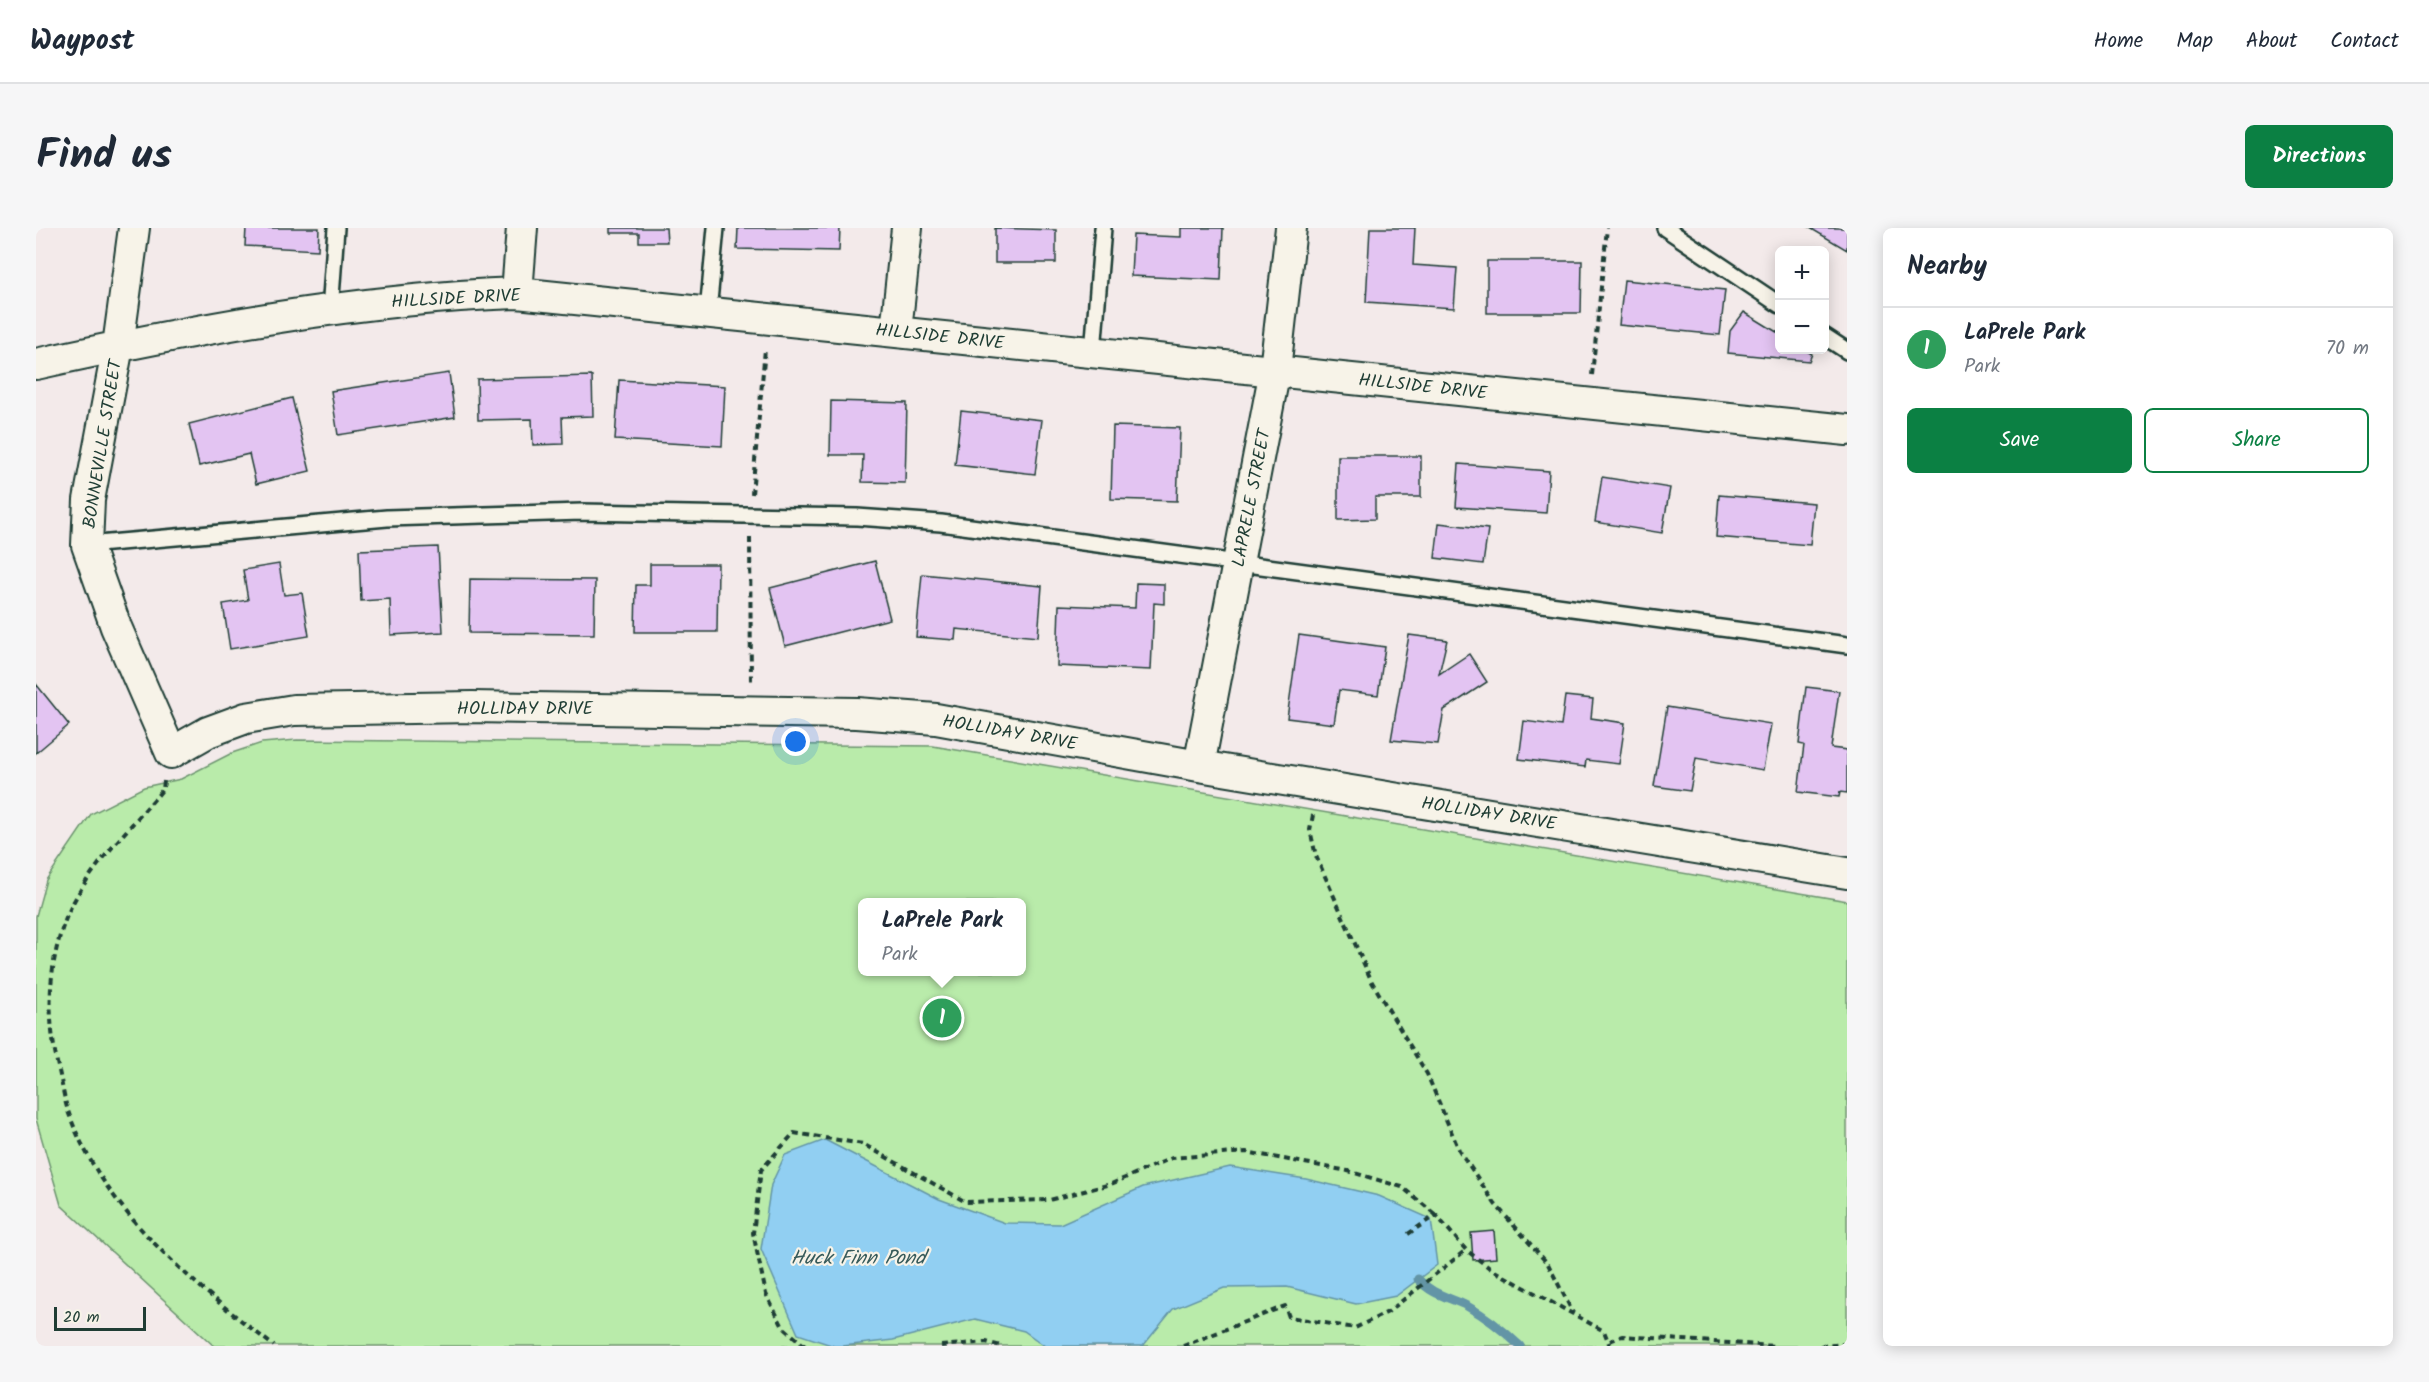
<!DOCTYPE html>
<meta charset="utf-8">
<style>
:root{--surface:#fff;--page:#f6f6f7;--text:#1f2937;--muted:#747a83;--line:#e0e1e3;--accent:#0b8043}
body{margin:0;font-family:Kalam,sans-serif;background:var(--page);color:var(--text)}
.controls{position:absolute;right:18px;top:18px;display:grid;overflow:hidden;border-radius:9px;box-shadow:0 3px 15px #0003}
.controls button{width:54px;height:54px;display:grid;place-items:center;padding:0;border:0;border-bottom:2px solid var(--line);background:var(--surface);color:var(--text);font:30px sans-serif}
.scale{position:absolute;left:18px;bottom:15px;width:92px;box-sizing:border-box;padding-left:6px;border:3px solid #1f3d34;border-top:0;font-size:16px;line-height:21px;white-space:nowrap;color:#1f3d34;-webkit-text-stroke:4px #f7f3e8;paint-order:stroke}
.you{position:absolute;left:760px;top:514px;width:21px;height:21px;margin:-15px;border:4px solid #fff;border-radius:50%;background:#1a73e8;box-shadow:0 0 0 9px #1a73e833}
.badge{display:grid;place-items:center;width:39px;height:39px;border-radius:50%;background:var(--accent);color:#fff;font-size:20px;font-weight:700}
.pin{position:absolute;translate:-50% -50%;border:3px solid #fff;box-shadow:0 2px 6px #0006}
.popup{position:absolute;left:822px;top:670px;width:168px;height:78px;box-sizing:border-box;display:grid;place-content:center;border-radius:9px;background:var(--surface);filter:drop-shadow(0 2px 4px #0005);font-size:20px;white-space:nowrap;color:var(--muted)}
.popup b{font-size:22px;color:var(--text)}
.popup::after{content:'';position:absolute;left:50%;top:100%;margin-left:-12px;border:12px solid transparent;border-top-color:var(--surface)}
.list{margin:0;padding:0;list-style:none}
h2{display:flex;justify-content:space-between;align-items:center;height:78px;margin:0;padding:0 24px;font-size:26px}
h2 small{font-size:20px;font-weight:400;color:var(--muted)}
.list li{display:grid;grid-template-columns:39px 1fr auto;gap:18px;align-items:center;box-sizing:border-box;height:84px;padding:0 24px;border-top:2px solid var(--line)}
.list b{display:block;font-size:22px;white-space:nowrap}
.list p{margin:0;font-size:20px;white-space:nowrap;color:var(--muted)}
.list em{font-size:20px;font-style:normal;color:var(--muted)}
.actions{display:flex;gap:12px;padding:18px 24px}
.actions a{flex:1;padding:14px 0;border:2px solid var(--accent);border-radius:9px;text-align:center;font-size:21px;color:var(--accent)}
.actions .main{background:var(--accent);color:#fff}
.map{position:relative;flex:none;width:1811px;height:1118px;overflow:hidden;border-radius:9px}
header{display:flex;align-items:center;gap:36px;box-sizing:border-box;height:84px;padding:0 30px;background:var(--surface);border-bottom:2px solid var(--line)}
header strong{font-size:28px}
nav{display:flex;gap:33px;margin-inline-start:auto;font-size:21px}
.intro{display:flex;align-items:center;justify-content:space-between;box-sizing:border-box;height:144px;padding:0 36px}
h1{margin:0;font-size:42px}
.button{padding:15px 27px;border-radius:9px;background:var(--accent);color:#fff;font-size:21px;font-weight:700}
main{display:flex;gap:36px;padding:0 36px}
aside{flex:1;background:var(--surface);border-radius:9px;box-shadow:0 3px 15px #0003}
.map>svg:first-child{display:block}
.green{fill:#b9ebaa;stroke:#6c946f;stroke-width:1.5;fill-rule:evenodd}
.water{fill:#91cff2;stroke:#6395a6;stroke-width:1.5}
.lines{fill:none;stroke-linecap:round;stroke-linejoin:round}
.stream{stroke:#6395a6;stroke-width:9}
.building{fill:#e3c4f2;stroke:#1f3d34;stroke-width:1.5}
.lane-casing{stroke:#1f3d34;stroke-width:20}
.street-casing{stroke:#1f3d34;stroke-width:34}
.path{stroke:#1f3d34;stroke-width:4;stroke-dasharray:6 4.5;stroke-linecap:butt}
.lane{stroke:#f7f3e8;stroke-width:15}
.street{stroke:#f7f3e8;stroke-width:30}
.labels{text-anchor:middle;stroke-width:4.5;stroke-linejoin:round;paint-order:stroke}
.street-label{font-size:18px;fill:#1f3d34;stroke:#f7f3e8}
.water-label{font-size:20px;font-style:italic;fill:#365a5a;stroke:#f7f3e8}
</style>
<header>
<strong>Waypost</strong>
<nav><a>Home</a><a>Map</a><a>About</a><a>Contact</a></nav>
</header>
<div class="intro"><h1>Find us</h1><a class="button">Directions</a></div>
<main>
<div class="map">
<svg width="1811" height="1118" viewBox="0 0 1811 1118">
<rect width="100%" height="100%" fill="#f3eaea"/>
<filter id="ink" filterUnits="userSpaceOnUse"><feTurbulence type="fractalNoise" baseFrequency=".0167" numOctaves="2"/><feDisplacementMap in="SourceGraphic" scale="12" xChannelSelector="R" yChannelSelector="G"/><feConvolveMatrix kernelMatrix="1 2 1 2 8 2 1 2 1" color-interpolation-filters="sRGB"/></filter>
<g filter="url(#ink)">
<path class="green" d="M261,512L897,518L1811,673V1118H178L25,977L0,891V688L10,652L55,586L108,559L145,551L196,525L226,515ZM826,674H986V744H826Z"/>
<path class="water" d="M789,912L903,971L969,995L1024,996L1107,959L1194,939L1270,951L1343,968L1395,991L1401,1037L1360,1068L1320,1076L1251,1059L1188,1060L1137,1081L1107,1118H1009L988,1103L939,1091L857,1112L807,1118H798L762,1106L725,1021L735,957L749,927Z"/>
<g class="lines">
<path class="stream" d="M1382,1051C1396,1067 1413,1069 1431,1078C1451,1089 1467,1102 1484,1118"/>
</g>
<path class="building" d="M210,0H283L282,22L209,18Z
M574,0H630L631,14H603V5H574Z
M702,0H804L803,23L701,21Z
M959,0L1020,2V35H959Z
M1145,0H1187L1185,52L1095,48L1097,7L1145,9Z
M1334,0H1379L1377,37L1421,40L1418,80L1330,74Z
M1774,0H1811V22Z
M1451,33H1546L1545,85H1451Z
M1588,52L1689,62L1684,107L1583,97Z
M1708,84L1744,106V122H1769L1776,126L1773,133L1692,125L1694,103Z
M413,145L419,189L302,207L295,163Z
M556,148L557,188L526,189L527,216L497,217L496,191L442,192L441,151Z
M583,152L689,158L686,218L579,212Z
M256,170L274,243L220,256L213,226L163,238L153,196Z
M795,173L871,175L869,255L826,254L827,227H794Z
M925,183L1006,192L999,246L919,237Z
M1077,198L1144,200L1141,273L1075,271Z
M1302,228H1385V269H1339V291L1302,292Z
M1423,236L1513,243L1510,285L1420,279Z
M1566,249L1634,260L1626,305L1559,294Z
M1683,267L1778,275L1774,317L1680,309Z
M1403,295L1452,301L1447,336L1399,330Z
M402,319L407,404L355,407L354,371L325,373L323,322Z
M839,333L854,391L749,418L734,360Z
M243,336L248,367L266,365L273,408L194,421L187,376L212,372L207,342Z
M614,336H682L681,404H599L600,357H614Z
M886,346L1006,358L1002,409L920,401L919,412L880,409Z
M434,351L559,352L558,406L433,405Z
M1100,355L1128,356V376L1118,375L1115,442L1021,438L1023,377L1099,380Z
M1263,407L1349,419L1342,467L1303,462L1298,496L1251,490Z
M1373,407L1411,412L1403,446L1433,426L1451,454L1408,482L1402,516L1355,512Z
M0,456L33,497L0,525Z
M1770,459L1803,463L1795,520L1811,522V565L1804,564L1803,569L1762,564L1768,517L1763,516Z
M1529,468L1557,471L1555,490L1589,495L1583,536L1550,532L1549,539L1483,531L1488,493L1525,498Z
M1631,479L1735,496L1727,542L1660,530L1654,563L1618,558Z
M1458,1003L1460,1030L1437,1032L1435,1005Z"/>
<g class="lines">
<defs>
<path id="lane" d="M1629,0L1744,77
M294,83L300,0
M672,84L680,0
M1788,108L1811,123
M1057,124L1067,0
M51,317L351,290L546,284L821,289L905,295L1811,417"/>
<path id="street" d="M98,0L82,118L53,272L51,317L80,399L135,525L172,504L210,490L258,482L436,479L821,485L900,491L1163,538L1811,645
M481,65L486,0
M860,103L871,0
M0,136C158,101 320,71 481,65L1811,202
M1163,538L1239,142L1255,0"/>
</defs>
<use href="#lane" class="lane-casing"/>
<use href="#street" class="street-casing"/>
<path class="path" d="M1556,147L1571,0
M716,266L729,121
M714,310L715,455
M128,553L127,561C96,598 53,640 33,683C11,733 10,791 23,843C26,856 28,870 32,883C67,983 157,1056 238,1118
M1277,587L1274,602L1280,628L1336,754L1391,846L1423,922L1459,976L1512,1036L1537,1085
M1372,1006L1400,987L1430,1022L1455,1041L1568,1103L1574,1118
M1574,1113L1586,1108L1739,1118
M769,1118L747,1099L730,1066L717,1005L725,942L758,905L827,916L930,974L1013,972L1075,956L1136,930L1210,924L1312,943L1366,959L1400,987
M905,1118L950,1114L965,1118
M1147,1118L1249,1078L1253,1089L1319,1100L1352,1084L1430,1022
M1784,1118L1811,1116"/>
<use href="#lane" class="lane"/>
<use href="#street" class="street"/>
</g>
</g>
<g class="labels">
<g class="street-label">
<text transform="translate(420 70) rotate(-3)" y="6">HILLSIDE DRIVE</text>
<text transform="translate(904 108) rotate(6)" y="6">HILLSIDE DRIVE</text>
<text transform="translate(1387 158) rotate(6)" y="6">HILLSIDE DRIVE</text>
<text transform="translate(66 216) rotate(-81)" y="6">BONNEVILLE STREET</text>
<text transform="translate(1215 270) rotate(-79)" y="6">LAPRELE STREET</text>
<text x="489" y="486">HOLLIDAY DRIVE</text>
<text transform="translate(974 504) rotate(10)" y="6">HOLLIDAY DRIVE</text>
<text transform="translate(1453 585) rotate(9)" y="6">HOLLIDAY DRIVE</text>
</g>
<g class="water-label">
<text x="822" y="1036">Huck Finn Pond</text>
</g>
</g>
</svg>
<div class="controls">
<button>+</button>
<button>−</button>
</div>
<div class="scale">20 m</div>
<div class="you"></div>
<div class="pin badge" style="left:906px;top:790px;background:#2e9e5b">1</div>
<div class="popup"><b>LaPrele Park</b>Park</div>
</div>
<aside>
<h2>Nearby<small></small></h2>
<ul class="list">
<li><span class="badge" style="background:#2e9e5b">1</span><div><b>LaPrele Park</b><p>Park</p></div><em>70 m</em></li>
</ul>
<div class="actions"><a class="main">Save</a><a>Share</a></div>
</aside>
</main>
